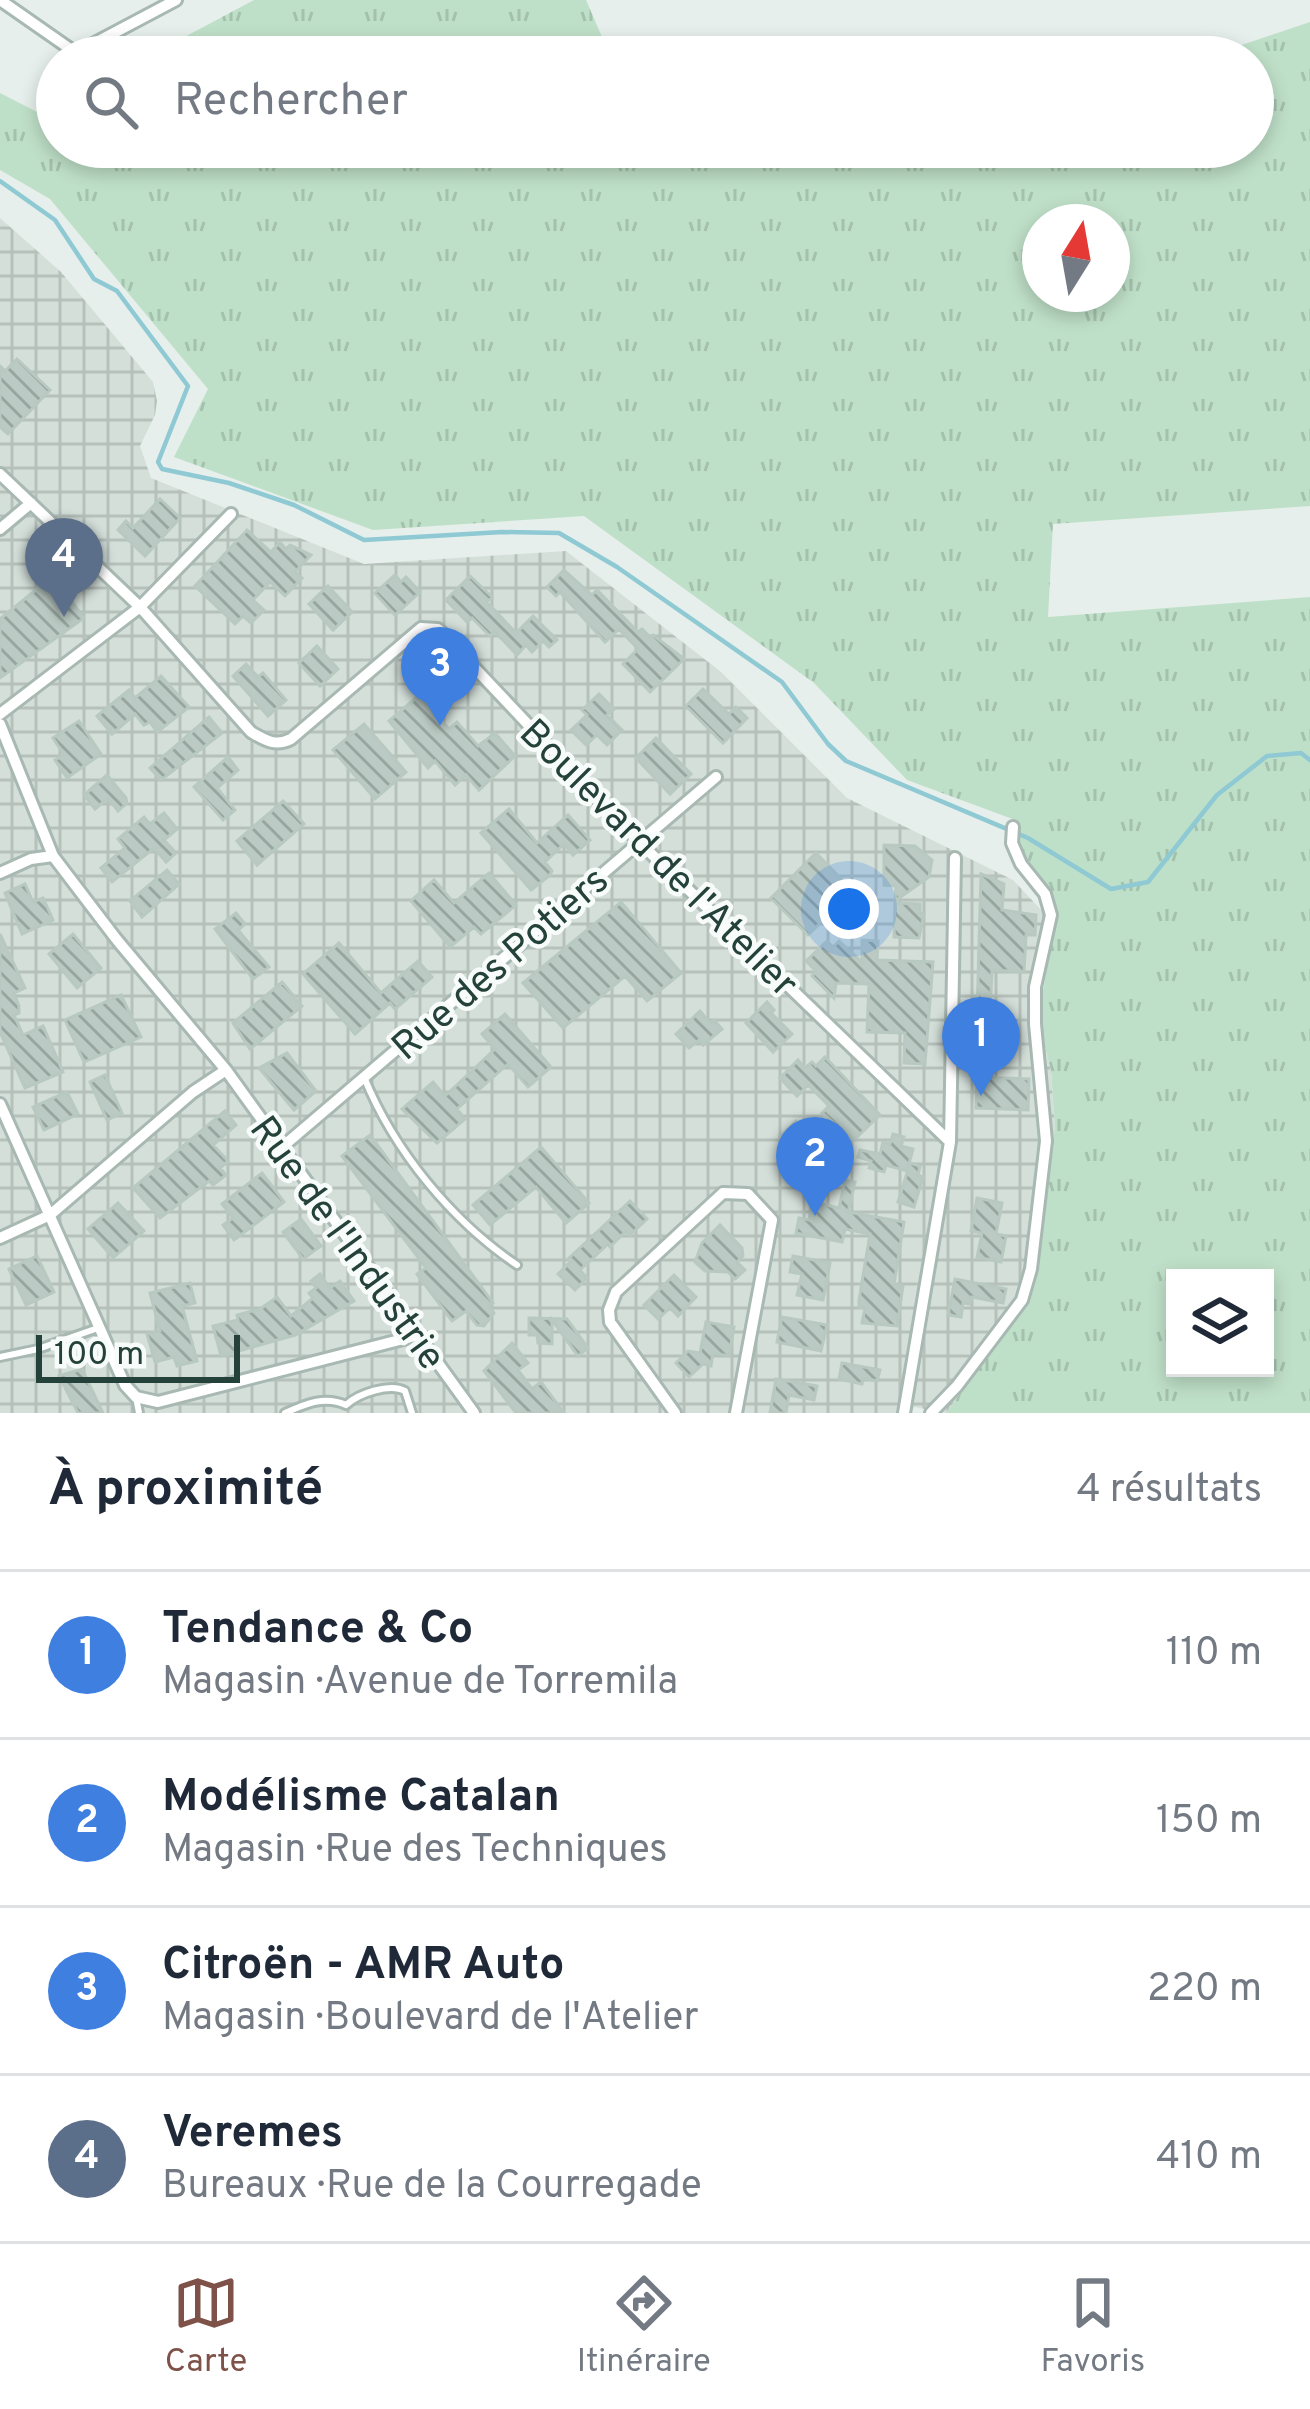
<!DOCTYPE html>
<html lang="fr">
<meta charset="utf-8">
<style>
:root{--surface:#fff;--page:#f2f2f3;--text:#1f2937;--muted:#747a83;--line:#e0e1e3;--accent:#7f5249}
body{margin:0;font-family:Overpass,sans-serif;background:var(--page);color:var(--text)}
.controls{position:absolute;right:36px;bottom:36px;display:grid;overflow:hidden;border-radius:0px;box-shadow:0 6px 18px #0003}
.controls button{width:108px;height:108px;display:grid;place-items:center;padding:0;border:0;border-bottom:3px solid var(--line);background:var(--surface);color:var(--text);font:60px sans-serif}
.compass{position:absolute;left:1022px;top:204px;width:108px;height:108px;border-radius:50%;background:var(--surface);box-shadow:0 6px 18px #0003;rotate:11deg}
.scale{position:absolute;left:36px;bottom:30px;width:204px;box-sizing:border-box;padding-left:12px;border:6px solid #24423a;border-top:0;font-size:33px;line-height:42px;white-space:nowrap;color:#24423a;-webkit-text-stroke:9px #f7fbf9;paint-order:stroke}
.you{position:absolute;left:849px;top:909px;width:42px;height:42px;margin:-30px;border:9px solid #fff;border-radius:50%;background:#1a73e8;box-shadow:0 0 0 18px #1a73e833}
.badge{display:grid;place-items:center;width:78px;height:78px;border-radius:50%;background:var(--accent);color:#fff;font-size:39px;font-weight:700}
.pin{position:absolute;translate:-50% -99px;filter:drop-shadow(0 3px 6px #0008)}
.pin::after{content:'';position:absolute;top:63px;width:42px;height:36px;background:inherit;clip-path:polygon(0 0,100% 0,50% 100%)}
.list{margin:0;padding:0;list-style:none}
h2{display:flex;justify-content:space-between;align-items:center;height:156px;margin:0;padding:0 48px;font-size:51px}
h2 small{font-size:39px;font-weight:400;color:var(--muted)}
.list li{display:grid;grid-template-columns:78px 1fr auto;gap:36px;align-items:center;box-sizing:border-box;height:168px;padding:0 48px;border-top:3px solid var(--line)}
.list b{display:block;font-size:45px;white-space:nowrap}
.list p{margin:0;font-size:39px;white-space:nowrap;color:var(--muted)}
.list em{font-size:39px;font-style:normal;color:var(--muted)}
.icon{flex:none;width:66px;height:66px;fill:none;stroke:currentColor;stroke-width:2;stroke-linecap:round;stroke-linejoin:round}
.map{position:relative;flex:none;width:1310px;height:1413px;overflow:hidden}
.search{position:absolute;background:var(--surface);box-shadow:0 6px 18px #0003;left:36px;right:36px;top:36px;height:132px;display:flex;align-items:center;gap:30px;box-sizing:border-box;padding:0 42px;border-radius:66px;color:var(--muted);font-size:45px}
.sheet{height:828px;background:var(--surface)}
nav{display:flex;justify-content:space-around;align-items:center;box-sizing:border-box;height:168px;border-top:3px solid var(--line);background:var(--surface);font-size:33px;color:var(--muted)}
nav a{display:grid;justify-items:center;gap:6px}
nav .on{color:var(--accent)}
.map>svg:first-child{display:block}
.industrial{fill:url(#industrial-grid)}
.grass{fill:url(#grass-tufts);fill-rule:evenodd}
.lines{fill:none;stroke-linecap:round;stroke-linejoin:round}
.stream{stroke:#8ec9d4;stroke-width:4.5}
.building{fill:url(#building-back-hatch);stroke:#b8c9c2;stroke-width:3}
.service-casing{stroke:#a8b8b2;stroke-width:12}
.minor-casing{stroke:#a8b8b2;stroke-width:16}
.service{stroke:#fff;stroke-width:6}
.minor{stroke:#fff;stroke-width:10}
.labels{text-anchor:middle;stroke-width:9;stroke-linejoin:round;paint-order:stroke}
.street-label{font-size:39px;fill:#24423a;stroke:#f7fbf9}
</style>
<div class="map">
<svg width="1310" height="1413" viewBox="0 0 1310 1413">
<defs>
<pattern id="industrial-grid" width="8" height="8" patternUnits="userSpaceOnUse" patternTransform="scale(3)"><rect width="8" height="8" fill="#d4dfda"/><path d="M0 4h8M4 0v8" fill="none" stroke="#b6c1bc"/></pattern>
<pattern id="grass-tufts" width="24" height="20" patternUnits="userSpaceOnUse" patternTransform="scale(3)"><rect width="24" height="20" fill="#bfe0c8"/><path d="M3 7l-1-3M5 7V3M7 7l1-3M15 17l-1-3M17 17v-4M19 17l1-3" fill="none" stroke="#a4c1ad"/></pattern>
<pattern id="building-back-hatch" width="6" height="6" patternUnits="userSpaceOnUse" patternTransform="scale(3)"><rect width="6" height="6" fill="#bbcac4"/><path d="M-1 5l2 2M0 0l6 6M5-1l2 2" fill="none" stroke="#98a6a0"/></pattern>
</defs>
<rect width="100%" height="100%" fill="#e6efeb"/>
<path class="industrial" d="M0,218L61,272L153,382L157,401L155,415L140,446L151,478L364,564L566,551L721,672L847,798L1013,880L1047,916L1055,928L1040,992L1038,1020L1051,1070L1055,1128L1036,1268L1021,1312L946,1413L914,1407L912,1413H0Z"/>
<path class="grass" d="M254,0H586L605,44L897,57H147Z
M1310,22V506L1053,524L1048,617L1310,597V1413H946L1021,1312L1032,1287L1055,1128L1051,1070L1038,1020L1056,913L1048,891L1017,843L1018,821L907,780L814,683L584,516L373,530L174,457L208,389L50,199L0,170V93L41,114L57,105V147H941L943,150L952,147H1253V57H1206ZM1040,222H1112V294H1040ZM1175,1278H1265V1368H1175Z"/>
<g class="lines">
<path class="stream" d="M0,181L55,220L94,279L117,291L188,386L158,462L162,469L229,483L294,505L364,540L502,532L559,533L617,567L782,682L828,744L846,761L1028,838L1111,889L1148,882L1217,795L1267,756L1301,753L1310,760"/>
</g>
<path class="building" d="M17,359L50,390L8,434L0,427V366L5,371Z
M160,499L180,518L145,556L118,530L126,521L133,528Z
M247,530L271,552L280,542L286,549L290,545L311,555L295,572L302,578L285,596L270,582L253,600L264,610L251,623L243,616L235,624L195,586Z
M564,570L592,595L597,590L638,632L642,629L650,637L653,635L684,659L650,692L623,664L638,649L619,629L605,642L560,592L556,596L547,587Z
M395,575L401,582L406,577L420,592L395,615L375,593Z
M53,576L84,618L0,678V619Z
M470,576L492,597L487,602L516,633L533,616L557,640L549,647L543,641L532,652L526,645L517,655L494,631L490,636L472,618L467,622L446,600Z
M328,586L352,612L333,630L309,604Z
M317,646L338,669L320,686L299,663Z
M246,664L258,677L263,673L286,700L268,716L233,676Z
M161,676L189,707L157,732L150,722L144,725L135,714L112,734L97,716L129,690L135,698Z
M703,689L729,714L736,707L747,718L723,743L686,706Z
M599,694L614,709L607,715L622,730L607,745L597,735L586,745L571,730L587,715L582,710Z
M419,695L449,729L457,722L478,746L495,733L515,756L479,790L466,775L455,785L435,761L428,768L389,721Z
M209,717L222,733L161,780L150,768Z
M79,721L101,754L67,778L55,760L64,755L53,738Z
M364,724L406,772L375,799L333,750Z
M656,738L691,774L670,794L636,758Z
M228,757L238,770L217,788L235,810L223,820L194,787Z
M107,775L126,798L127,803L118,811L108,798L95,809L84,795Z
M283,801L304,824L257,865L237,841Z
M509,809L537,843L568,815L590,840L573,855L564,844L545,862L552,871L549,876L531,890L481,833Z
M164,813L177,829L164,840L176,853L166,862L154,848L112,882L101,868L125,848L118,839L144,817L150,824Z
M884,845L915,846L932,860L929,877L895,901L896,886L884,885Z
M816,853L853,891L808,935L771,898Z
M167,870L179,884L142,917L130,901Z
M489,873L516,905L481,934L474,927L450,947L411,901L434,880L454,903Z
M981,874L1004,884L1002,910L1036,915L1035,935H1026L1024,972L992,970L990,1015L1012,1018L1011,1040L992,1039L991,1051H976Z
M25,884L33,902L43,898L53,920L22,934L5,893Z
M621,902L681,973L647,1001L625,976L563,1028L523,983Z
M895,903L920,904V913H924L919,938L894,937Z
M236,913L245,924L238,930L269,967L253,979L215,929Z
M0,934L25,988L14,993L19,1006V1013L14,1015L23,1035L43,1026L63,1072L25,1088L0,1032Z
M73,934L101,968L77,988L49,954Z
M862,940L878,941L877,960L933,962L925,1064L904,1063L905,1033L867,1032L869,984L836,983L834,998L812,976L816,971L806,961L827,941L833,947L839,941L862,962Z
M339,943L381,993L418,961L432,977L395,1009L390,1003L355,1034L303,974Z
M282,982L302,1006L250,1049L233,1023Z
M121,995L141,1037L84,1062L65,1020Z
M767,1002L774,1010L771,1013L792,1034L773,1052L746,1023Z
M700,1011L710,1023L714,1020L722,1029L703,1045L699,1040L689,1048L676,1034Z
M505,1014L551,1067L528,1087L508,1064L457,1109L465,1119L437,1143L402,1109L433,1082L445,1096L495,1049L482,1034Z
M287,1053L316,1091L294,1110L259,1068Z
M825,1057L880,1115L854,1140L822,1113L829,1106L808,1085L797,1096L780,1078L798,1060L805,1068L812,1062L816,1066Z
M105,1075L122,1113L107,1120L90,1082Z
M977,1077L1029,1079L1028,1110L976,1108Z
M67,1092L78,1114L44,1130L33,1107Z
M225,1111L236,1125L213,1145L228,1161L220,1168L226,1175L213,1185L209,1181L160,1218L133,1188Z
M796,1121L827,1152L812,1168L780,1137Z
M893,1134L904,1137L901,1146L913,1149L907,1171L886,1165L884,1172L869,1168L871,1161L858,1157L860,1150L880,1154L883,1142L890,1144Z
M370,1135L493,1303L489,1306L494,1313L484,1326L477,1325L466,1311L452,1321L417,1274L426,1268L342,1156Z
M541,1147L589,1203L566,1223L536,1187L490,1225L473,1205Z
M910,1163L920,1166L918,1175L923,1177L914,1207L898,1202Z
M262,1173L284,1202L234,1240L223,1225L233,1218L222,1204Z
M845,1180L855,1182L848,1212L904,1222L894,1284L903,1286L897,1326L862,1323L865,1308L859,1307V1300L870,1234L845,1229L842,1242L796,1233L799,1218L809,1220L811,1207L822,1204L839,1208Z
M977,1198L1002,1203L996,1234L1006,1236L1001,1262L977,1257L982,1233L971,1231Z
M630,1201L647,1219L630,1235L626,1231L610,1247L608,1244L580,1270L587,1278L575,1290L558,1274L571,1261L568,1259Z
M118,1203L144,1231L113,1258L88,1229Z
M301,1219L321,1246L303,1259L283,1232Z
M720,1225L742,1248L743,1256L737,1262L745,1270L735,1279L728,1272L705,1271L695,1262L702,1243Z
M37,1256L54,1292L26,1305L9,1269Z
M793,1256L830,1263L823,1300L797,1295L802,1274L790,1272Z
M320,1274L330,1288L340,1281L354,1301L295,1335L221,1356L213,1326L238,1320L237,1315L260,1309L277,1297L291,1316L313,1298L309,1293L316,1288L311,1281Z
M674,1275L696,1297L678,1316L670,1308L658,1319L644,1305Z
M955,1279L1006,1289L1003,1303L972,1297L970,1304L963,1303L961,1317L948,1315Z
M190,1283L195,1303L182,1306L197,1361L177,1366L174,1357L155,1362L147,1334L160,1331L150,1293Z
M782,1317L827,1325L821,1351L777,1342Z
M529,1318L567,1319L588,1348L578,1356L552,1320V1344L538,1343L537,1335H529Z
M706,1322L734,1327L729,1356L713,1353L711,1366L703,1364L689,1377L676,1363L688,1351L700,1353Z
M512,1343L528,1363L518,1370L532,1389L541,1382L564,1413H516L510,1405L484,1371Z
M842,1363L880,1370L877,1381L863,1378L862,1384L839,1379Z
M82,1369L103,1413H78L59,1376Z
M776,1379L817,1386L814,1400L789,1395L786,1413H770Z"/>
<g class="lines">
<defs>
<path id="service" d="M364,1077C394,1151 452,1221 517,1265
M0,1357L38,1349L98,1328
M136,1397L139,1413
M346,1405C359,1393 390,1383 405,1391L412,1413
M285,1413C305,1404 325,1395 346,1405"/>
<path id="minor" d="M0,0L76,53L176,0
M0,474L140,607L251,732C265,740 275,747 291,739L421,628L438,629L639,842L950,1142
M0,529L31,503
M0,714L140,607L231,514
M0,724L53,856L117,940L226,1070L193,1092L50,1215L0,1238
M0,873L31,859L53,856
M226,1070L474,1413
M0,1104L125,1385L136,1397L158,1402L415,1336
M281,1148L716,777
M675,1413L610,1322L609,1310L616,1292L723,1193L748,1194L772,1220L736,1413
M904,1413L950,1142L955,858
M931,1413L957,1386L1022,1300L1031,1269L1046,1141L1035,1024V987L1051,915L1045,894L1021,864L1012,843L1013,827"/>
</defs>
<use href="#service" class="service-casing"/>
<use href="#minor" class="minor-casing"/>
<use href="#service" class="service"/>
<use href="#minor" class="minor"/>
</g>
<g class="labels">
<g class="street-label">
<text transform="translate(660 857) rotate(45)" y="14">Boulevard de l'Atelier</text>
<text transform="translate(499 962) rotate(-41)" y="14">Rue des Potiers</text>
<text transform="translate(349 1242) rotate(54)" y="14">Rue de l'Industrie</text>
</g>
</g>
</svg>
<div class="controls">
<button><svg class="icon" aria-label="layers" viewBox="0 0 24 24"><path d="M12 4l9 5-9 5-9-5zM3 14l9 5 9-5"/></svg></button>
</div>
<svg class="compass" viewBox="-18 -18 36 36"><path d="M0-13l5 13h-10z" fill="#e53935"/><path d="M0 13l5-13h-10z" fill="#747a83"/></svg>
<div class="scale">100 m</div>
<div class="you"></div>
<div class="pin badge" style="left:981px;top:1096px;background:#3f7fe0">1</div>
<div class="pin badge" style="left:815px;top:1216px;background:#3f7fe0">2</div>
<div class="pin badge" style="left:440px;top:726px;background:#3f7fe0">3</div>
<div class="pin badge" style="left:64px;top:617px;background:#5c6f8a">4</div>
<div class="search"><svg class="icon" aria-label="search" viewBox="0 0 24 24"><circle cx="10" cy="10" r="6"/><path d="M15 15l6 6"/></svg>Rechercher</div>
</div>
<section class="sheet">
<h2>À proximité<small>4 résultats</small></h2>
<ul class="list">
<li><span class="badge" style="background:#3f7fe0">1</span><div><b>Tendance &amp; Co</b><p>Magasin · Avenue de Torremila</p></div><em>110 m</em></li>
<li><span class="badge" style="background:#3f7fe0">2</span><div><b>Modélisme Catalan</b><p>Magasin · Rue des Techniques</p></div><em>150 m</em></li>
<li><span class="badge" style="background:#3f7fe0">3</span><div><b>Citroën - AMR Auto</b><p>Magasin · Boulevard de l'Atelier</p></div><em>220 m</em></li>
<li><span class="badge" style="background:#5c6f8a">4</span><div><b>Veremes</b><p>Bureaux · Rue de la Courregade</p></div><em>410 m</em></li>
</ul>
</section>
<nav>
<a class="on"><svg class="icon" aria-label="map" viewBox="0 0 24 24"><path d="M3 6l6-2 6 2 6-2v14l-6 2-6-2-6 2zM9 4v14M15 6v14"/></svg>Carte</a>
<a><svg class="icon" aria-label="directions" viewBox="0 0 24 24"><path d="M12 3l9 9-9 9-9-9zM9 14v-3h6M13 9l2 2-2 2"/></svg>Itinéraire</a>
<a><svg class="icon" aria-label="saved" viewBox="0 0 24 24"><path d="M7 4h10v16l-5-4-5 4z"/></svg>Favoris</a>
</nav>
